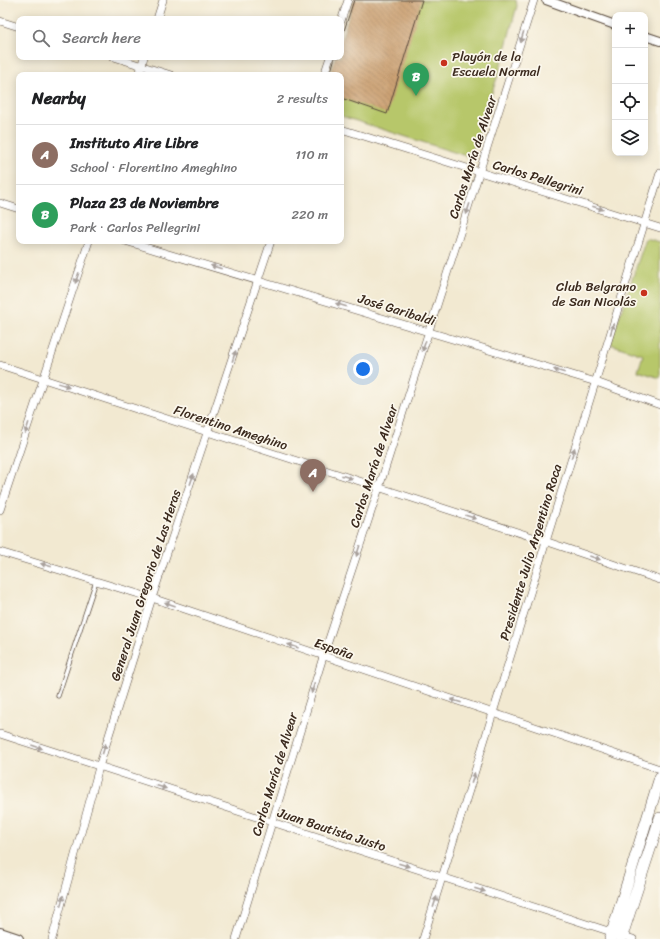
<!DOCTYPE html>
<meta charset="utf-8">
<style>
:root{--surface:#fff;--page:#f2f2f2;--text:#202124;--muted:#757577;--line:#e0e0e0;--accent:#111827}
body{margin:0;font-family:Sriracha,sans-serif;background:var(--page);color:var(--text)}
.controls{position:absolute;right:12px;top:12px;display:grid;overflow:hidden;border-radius:8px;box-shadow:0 2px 10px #0003}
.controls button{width:36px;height:36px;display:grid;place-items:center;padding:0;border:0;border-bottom:1px solid var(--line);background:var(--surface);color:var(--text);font:20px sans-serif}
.you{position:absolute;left:363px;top:369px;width:14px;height:14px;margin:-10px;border:3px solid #fff;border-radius:50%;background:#1a73e8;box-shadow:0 0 0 6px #1a73e833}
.badge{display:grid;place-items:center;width:26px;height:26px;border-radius:50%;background:var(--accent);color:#fff;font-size:13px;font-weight:700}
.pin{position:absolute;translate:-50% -33px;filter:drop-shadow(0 1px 2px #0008)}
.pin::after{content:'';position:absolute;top:21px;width:14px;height:12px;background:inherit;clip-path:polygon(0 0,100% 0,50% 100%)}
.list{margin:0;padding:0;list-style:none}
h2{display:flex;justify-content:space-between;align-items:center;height:52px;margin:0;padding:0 16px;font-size:17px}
h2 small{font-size:13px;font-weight:400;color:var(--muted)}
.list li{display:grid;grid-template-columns:26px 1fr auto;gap:12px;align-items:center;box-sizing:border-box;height:60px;padding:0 16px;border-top:1px solid var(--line)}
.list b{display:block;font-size:15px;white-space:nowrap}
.list p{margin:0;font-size:13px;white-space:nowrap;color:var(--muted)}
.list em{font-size:13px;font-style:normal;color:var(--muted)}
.icon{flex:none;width:22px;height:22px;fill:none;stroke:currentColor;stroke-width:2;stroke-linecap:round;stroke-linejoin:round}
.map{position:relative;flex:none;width:660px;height:939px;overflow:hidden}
.search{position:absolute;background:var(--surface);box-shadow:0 2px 10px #0003;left:16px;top:16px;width:328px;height:44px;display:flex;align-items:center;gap:10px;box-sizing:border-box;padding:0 14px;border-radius:8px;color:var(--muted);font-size:15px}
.panel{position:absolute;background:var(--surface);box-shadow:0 2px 10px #0003;left:16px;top:72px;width:328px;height:172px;border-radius:8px}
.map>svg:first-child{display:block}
.green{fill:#b7c76a;stroke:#797844}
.building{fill:url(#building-back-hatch)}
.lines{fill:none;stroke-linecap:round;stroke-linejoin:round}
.service-casing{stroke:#564739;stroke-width:5}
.minor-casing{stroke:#564739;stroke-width:8}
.tertiary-casing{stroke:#564739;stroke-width:10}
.secondary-casing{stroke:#564739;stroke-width:12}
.primary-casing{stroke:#564739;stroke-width:12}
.service{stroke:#fff;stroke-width:3.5}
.minor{stroke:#fff;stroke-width:7}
.tertiary{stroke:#fff;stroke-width:8}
.secondary{stroke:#fff;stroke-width:10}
.primary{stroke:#fff;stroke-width:11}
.oneway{fill:#a79f9a}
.poi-dot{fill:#c8321e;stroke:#fbf7ec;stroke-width:1.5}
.labels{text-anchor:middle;stroke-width:3.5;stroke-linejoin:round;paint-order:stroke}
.poi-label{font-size:13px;fill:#3b2a1e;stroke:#fbf7ec;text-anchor:start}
.street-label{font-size:13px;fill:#3b2a1e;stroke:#fbf7ec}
</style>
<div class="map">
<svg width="660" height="939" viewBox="0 0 660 939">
<defs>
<pattern id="building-back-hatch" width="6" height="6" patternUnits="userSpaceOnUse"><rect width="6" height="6" fill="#cca275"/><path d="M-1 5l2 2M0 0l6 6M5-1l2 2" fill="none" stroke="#a7845f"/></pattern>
</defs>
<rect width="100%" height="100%" fill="#fbf7ec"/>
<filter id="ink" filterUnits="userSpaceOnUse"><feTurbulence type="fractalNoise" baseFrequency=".025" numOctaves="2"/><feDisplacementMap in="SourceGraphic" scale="8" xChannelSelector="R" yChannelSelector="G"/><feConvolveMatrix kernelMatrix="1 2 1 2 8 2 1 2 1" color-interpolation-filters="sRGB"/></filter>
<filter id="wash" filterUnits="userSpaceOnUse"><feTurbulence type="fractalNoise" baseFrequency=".012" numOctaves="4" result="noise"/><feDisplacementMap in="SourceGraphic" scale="16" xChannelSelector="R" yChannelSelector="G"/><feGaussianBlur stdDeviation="0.9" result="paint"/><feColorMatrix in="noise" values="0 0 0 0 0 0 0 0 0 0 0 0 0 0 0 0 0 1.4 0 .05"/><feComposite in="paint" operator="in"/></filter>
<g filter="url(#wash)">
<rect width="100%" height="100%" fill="#f2e9d1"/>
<path class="green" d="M354,0H516L517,6L498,75L472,151L466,156L341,116V75H330L335,57H341V40Z
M646,238L660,242V378L638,371L643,355L610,344Z"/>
<g id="blocks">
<path class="building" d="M354,0H422L387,114L341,98V75H330L335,57H341V40Z"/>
</g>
</g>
<g filter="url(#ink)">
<use href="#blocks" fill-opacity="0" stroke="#564739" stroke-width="1"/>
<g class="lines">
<defs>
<path id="service" d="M58,696L96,581"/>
<path id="minor" d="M157,19L163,0
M0,21L19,27
M341,21L348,0
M114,57L171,75
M139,75L144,57
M324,75L330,57
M341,129L660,228
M0,203L19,209
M125,241L596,382L660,405
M0,365L545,541L660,580
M0,510L89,241
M0,552L152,598L660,769
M0,734L633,939
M52,939L99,767L152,598L271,241
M236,939L323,657L379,488L534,0
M423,939L660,173"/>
<path id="tertiary" d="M546,0L615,25
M645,36L660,41"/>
<path id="secondary" d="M0,933L18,939"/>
<path id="primary" d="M610,939L660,777
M621,939L660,818"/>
</defs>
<use href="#service" class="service-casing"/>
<use href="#minor" class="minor-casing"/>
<use href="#tertiary" class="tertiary-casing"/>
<use href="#secondary" class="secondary-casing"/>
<use href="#primary" class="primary-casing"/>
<use href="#service" class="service"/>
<use href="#minor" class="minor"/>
<use href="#tertiary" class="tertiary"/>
<use href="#secondary" class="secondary"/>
<use href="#primary" class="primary"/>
</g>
<defs><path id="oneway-solid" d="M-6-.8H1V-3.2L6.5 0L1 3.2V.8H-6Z"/></defs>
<g class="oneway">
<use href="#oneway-solid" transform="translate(522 37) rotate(107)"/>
<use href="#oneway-solid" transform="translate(598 208) rotate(17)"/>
<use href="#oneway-solid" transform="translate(468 209) rotate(108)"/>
<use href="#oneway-solid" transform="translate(216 267) rotate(-164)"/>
<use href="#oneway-solid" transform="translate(77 278) rotate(109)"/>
<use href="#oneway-solid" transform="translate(341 305) rotate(-163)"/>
<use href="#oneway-solid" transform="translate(612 329) rotate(-74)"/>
<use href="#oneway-solid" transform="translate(424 346) rotate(108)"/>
<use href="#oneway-solid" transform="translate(234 356) rotate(-72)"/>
<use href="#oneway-solid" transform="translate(559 371) rotate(-163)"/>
<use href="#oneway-solid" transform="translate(64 385) rotate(18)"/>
<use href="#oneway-solid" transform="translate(27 428) rotate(108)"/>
<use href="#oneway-solid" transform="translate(573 453) rotate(-72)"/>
<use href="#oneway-solid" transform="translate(347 477) rotate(18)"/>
<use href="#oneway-solid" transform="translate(192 479) rotate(-71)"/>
<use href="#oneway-solid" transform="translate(471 517) rotate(18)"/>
<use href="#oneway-solid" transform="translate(358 551) rotate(108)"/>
<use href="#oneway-solid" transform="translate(595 558) rotate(19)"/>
<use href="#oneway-solid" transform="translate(46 565) rotate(-164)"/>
<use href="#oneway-solid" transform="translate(170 604) rotate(-161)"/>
<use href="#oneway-solid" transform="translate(293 646) rotate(-161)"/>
<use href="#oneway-solid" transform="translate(313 688) rotate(107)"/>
<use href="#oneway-solid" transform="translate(456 701) rotate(-162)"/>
<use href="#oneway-solid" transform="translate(37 747) rotate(19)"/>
<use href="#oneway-solid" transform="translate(104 749) rotate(-73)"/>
<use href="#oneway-solid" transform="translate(473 778) rotate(-73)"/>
<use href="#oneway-solid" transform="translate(161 787) rotate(18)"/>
<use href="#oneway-solid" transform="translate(404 865) rotate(18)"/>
<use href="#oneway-solid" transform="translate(480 890) rotate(18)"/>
<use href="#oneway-solid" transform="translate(62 901) rotate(-75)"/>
<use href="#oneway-solid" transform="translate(435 902) rotate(-72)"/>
</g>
</g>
<g class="poi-dot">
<circle cx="444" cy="63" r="4"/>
<circle cx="644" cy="293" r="4"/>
</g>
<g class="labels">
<g class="poi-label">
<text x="452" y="61">Playón de la<tspan x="452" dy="15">Escuela Normal</tspan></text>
<text x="636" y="291" text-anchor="end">Club Belgrano<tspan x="636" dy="15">de San Nicolás</tspan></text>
</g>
<g class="street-label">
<text transform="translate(472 157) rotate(-72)" y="5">Carlos María de Alvear</text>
<text transform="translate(538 177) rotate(17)" y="5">Carlos Pellegrini</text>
<text transform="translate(397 309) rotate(17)" y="5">José Garibaldi</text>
<text transform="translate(231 427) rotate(18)" y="5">Florentino Ameghino</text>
<text transform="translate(373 466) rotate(-72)" y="5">Carlos María de Alvear</text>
<text transform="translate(530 552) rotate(-73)" y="5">Presidente Julio Argentino Roca</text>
<text transform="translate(145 585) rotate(-72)" y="5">General Juan Gregorio de Las Heras</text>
<text transform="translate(334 648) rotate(19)" y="5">España</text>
<text transform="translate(274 774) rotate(-73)" y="5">Carlos María de Alvear</text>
<text transform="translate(332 829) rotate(18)" y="5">Juan Bautista Justo</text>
</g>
</g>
</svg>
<div class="controls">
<button>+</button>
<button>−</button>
<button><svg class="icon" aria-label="locate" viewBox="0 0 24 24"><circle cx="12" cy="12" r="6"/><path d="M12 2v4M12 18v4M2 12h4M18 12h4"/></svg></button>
<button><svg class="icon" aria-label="layers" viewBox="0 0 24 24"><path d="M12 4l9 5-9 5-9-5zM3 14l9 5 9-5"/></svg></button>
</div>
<div class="you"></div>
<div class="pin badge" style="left:313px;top:492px;background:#8d6e63">A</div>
<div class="pin badge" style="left:416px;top:96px;background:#2e9e5b">B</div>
<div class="search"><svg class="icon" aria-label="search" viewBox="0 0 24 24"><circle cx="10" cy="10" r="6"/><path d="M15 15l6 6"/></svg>Search here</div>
<section class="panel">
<h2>Nearby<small>2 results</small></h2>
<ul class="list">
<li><span class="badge" style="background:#8d6e63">A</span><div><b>Instituto Aire Libre</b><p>School · Florentino Ameghino</p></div><em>110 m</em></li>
<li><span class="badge" style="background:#2e9e5b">B</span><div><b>Plaza 23 de Noviembre</b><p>Park · Carlos Pellegrini</p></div><em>220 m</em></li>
</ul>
</section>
</div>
